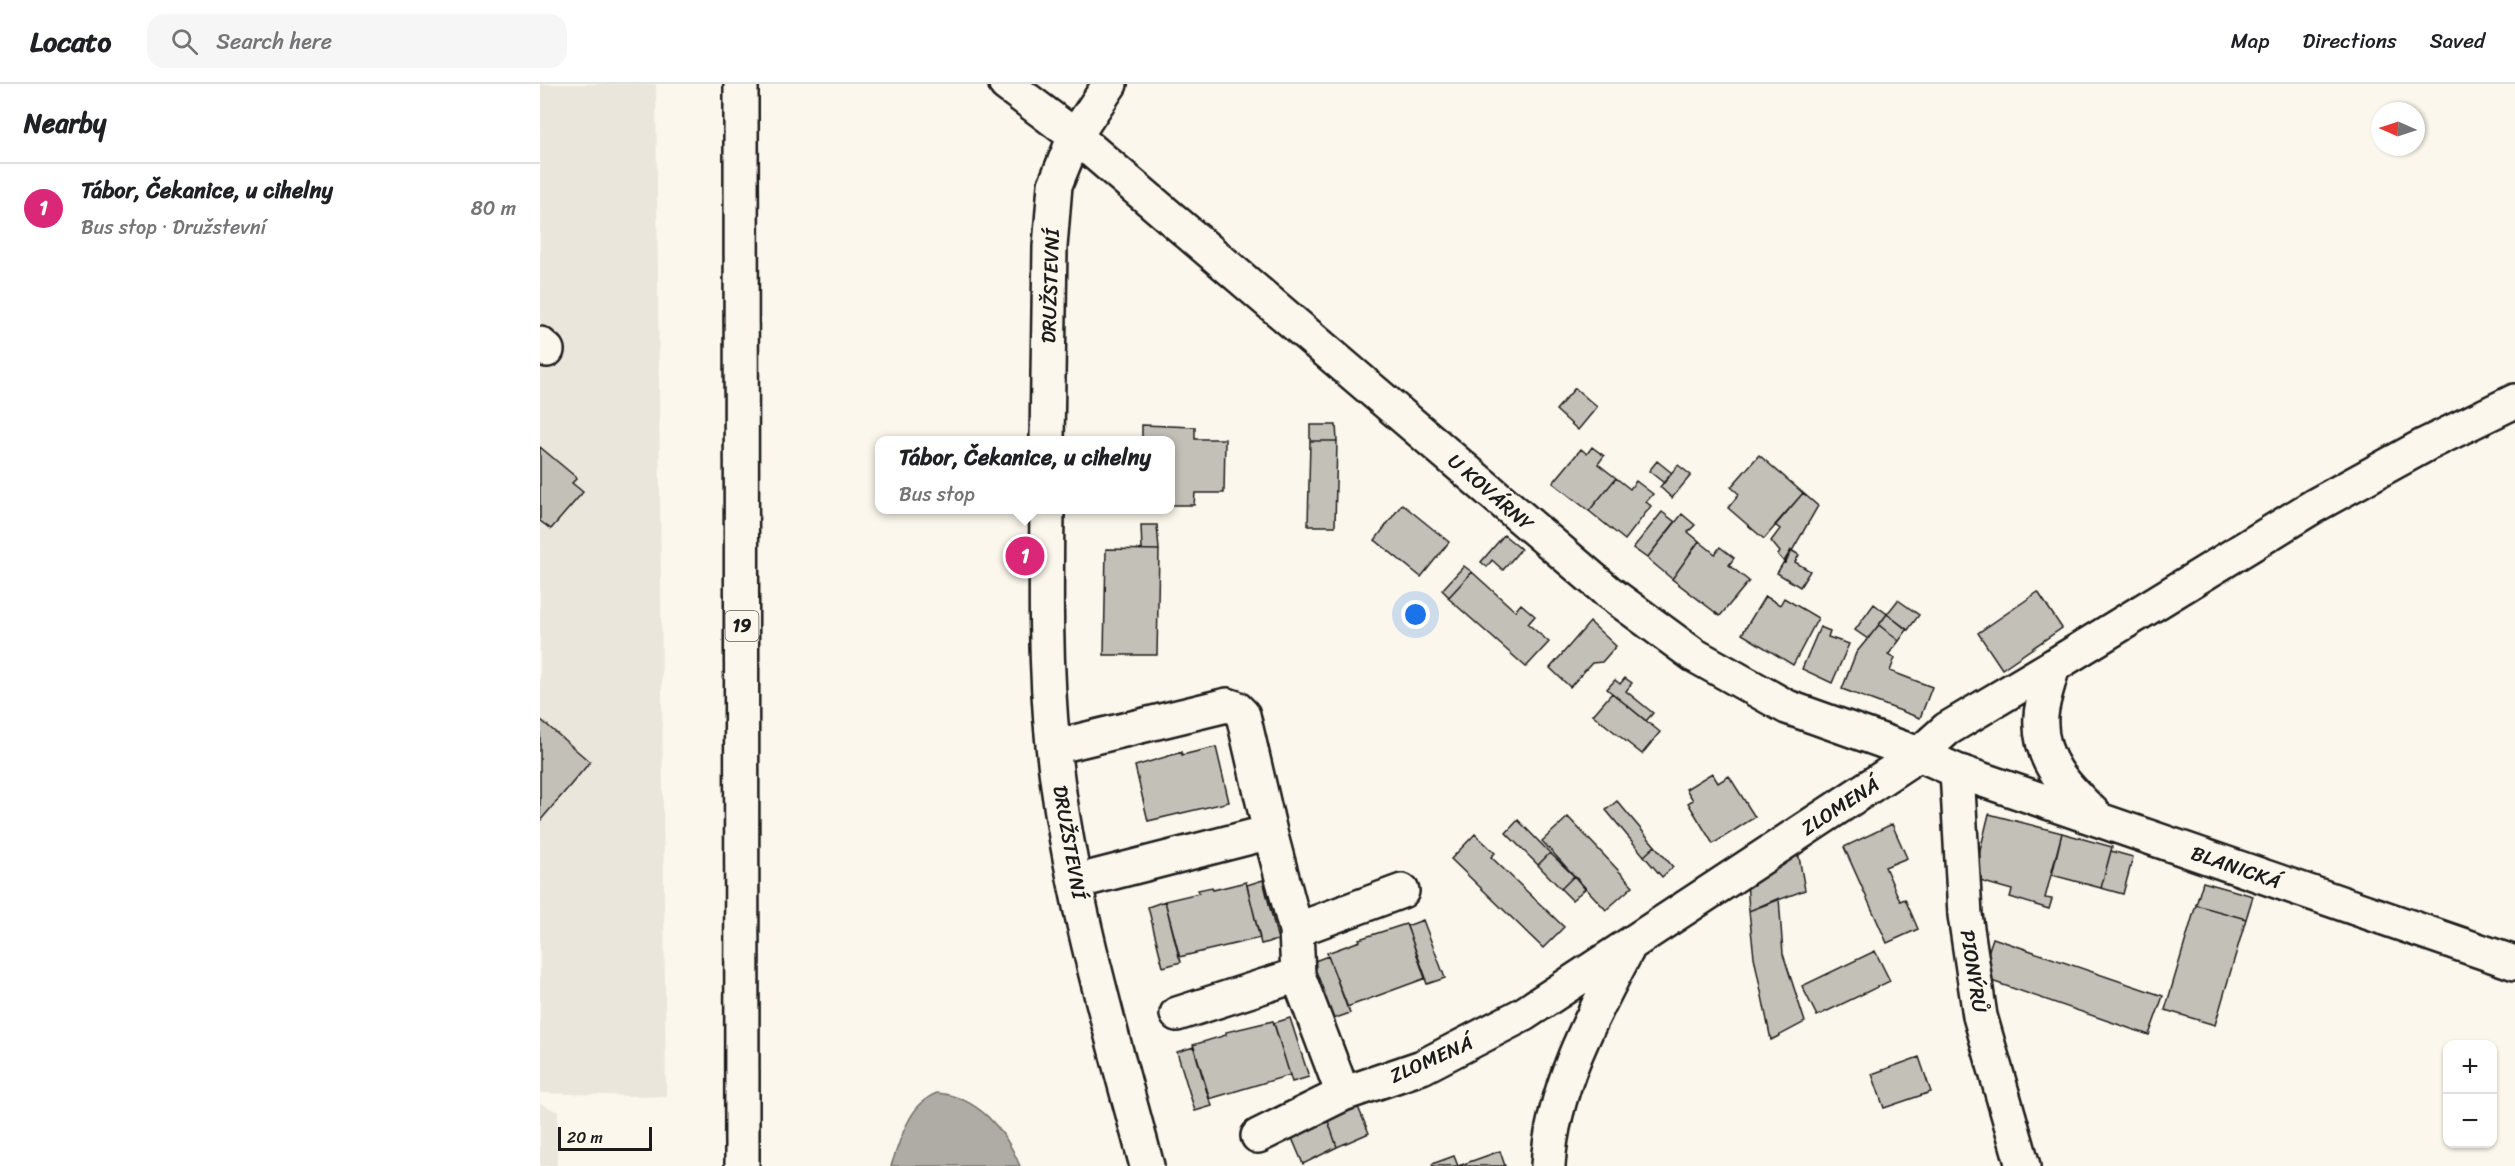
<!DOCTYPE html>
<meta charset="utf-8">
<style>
:root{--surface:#fff;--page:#f6f6f6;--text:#202124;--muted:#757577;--line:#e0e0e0;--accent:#db2777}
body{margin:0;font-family:Sriracha,sans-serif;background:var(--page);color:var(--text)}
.controls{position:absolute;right:18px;bottom:18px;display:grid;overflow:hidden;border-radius:12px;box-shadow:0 2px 4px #0004}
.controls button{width:54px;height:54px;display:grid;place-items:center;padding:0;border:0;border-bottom:2px solid var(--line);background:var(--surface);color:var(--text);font:30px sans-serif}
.compass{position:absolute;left:1831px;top:18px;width:54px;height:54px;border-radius:50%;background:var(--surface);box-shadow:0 2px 4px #0004;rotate:273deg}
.scale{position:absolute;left:18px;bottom:15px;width:94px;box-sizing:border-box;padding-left:6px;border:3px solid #1c1c1c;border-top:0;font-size:16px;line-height:21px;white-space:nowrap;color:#1c1c1c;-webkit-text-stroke:4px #fbf7ec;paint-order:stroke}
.you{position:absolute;left:876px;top:531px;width:21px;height:21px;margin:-15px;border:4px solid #fff;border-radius:50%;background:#1a73e8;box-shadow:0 0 0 9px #1a73e833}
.badge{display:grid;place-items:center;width:39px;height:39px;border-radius:50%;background:var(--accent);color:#fff;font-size:20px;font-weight:700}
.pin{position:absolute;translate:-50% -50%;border:3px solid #fff;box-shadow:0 2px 6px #0006}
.popup{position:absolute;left:335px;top:352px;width:300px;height:78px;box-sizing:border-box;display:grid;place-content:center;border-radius:12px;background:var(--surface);filter:drop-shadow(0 2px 4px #0005);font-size:20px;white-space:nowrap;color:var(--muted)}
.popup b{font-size:22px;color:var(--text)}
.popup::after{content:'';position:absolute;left:50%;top:100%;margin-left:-12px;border:12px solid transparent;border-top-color:var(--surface)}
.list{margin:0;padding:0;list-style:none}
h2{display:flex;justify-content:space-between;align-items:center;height:78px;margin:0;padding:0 24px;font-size:26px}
h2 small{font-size:20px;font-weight:400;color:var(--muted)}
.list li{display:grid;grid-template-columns:39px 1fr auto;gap:18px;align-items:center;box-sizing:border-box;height:90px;padding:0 24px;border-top:2px solid var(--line)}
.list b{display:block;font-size:22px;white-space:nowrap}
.list p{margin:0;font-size:20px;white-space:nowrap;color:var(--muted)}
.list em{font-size:20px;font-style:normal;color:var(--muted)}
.icon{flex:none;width:33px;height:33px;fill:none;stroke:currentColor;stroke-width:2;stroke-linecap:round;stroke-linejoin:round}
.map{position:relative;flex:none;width:1975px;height:1082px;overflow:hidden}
header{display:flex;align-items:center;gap:36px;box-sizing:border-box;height:84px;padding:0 30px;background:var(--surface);border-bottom:2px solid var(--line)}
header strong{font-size:28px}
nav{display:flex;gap:33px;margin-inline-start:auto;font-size:21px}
.search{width:420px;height:54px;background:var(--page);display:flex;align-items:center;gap:15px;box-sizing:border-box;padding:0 21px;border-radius:18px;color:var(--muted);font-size:22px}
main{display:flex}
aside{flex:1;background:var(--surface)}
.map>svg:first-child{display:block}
.built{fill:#eae6dc}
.water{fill:#afaca5;stroke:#74726e;stroke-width:1.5}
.building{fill:#c3c0b8;stroke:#1c1c1c;stroke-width:1.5}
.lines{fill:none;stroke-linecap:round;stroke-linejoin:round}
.minor-casing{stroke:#1c1c1c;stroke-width:38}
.major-casing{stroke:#1c1c1c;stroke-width:38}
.minor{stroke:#fbf7ec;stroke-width:33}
.major{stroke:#fbf7ec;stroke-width:33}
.labels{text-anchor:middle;stroke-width:5;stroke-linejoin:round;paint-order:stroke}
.shield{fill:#fbf7ec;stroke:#5f5e5a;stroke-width:1.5}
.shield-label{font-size:18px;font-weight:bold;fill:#1c1c1c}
.street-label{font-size:20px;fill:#1c1c1c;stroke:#fbf7ec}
</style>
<header>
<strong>Locato</strong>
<div class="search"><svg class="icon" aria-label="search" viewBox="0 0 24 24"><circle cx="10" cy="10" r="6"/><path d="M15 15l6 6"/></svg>Search here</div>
<nav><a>Map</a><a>Directions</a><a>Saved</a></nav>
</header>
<main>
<aside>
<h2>Nearby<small></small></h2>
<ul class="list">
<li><span class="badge">1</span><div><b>Tábor, Čekanice, u cihelny</b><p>Bus stop · Družstevní</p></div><em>80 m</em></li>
</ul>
</aside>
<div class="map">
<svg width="1975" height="1082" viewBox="0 0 1975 1082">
<rect width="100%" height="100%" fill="#fbf7ec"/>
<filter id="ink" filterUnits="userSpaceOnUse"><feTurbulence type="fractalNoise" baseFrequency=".0167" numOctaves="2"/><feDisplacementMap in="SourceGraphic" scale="12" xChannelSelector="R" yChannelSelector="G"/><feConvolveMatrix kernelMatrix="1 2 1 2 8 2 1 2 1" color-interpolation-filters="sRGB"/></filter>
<g filter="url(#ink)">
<path class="built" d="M0,0H116L126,1013L0,1009Z
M0,1019L18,1028L17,1082H0Z"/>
<path class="water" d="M397,1009C438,1013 465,1045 480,1082H351C360,1056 369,1020 397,1009Z"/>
<path class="building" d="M1035,304L1057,323L1038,346L1016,326Z
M602,341L655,343V355H685L684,409H655L654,421H630V356H602Z
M770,341H796L797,357H770Z
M770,357H797L795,442H768Z
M0,363L37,394L32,399L43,408L11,445L0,437Z
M1052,363L1064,372L1058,380L1076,394L1049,427L1013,399L1041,365L1047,370Z
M1219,371L1263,409L1224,455L1188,424L1199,410L1191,403Z
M1117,377L1132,389L1124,399L1109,387Z
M1138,381L1151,391L1132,414L1120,403Z
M1076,394L1090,405L1096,397L1113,410L1106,418L1111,422L1085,456L1049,427Z
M1263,409L1278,422L1245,479L1238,471L1240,468L1231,457L1240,445L1235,441Z
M862,420L909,458L881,493L835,456Z
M1122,428L1135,438L1107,474L1093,464Z
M1142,430L1155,441L1148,448L1159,457L1132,495L1107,474Z
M601,441H617L619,466H602Z
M964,451L981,465L963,486L952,476L947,483L941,478Z
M1159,457L1175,470L1180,463L1194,474L1189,481L1209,497L1180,532L1132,495Z
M566,465L619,466L617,571H564Z
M1251,466L1259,471L1255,478L1270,487L1260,503L1237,489Z
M924,482L932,488L909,513L902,506Z
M932,488L975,527L981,520L995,532L988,540L1009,558L986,583L908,514Z
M1498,508L1522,544L1462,585L1438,549Z
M1225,512L1240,521L1244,514L1278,534L1253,581L1202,550Z
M1358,516L1379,531L1368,546L1347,530Z
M1334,520L1347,530L1328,555L1315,546Z
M1347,530L1367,546L1359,557L1339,541Z
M1050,538L1076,562L1062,578L1052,579L1030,603L1010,584Z
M1339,541L1359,557L1348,571L1355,574L1350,587L1392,603L1380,634L1302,605L1316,569Z
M1280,543L1290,547L1288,553L1309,560L1292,599L1262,585Z
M1085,594L1092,599L1086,607L1113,629L1106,637L1067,605L1075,596L1080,600Z
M1072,609L1120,648L1102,670L1053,631Z
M0,635L50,678L0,737Z
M676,663L689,718L608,737L595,682L642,668V671Z
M1172,689L1178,699L1189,692L1215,733L1173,760L1148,719L1153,716L1146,705Z
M1077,717L1115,762L1104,772L1066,726Z
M1449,730L1522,749L1505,814L1512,815L1509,825L1470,813L1472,806L1433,795Z
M1028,733L1093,802L1066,826L1002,757Z
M978,736L1010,769L998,781L966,749Z
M1352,740L1367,774L1345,783L1360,817L1365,815L1378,845L1347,859L1304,763Z
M1522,749L1572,763L1561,804L1512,791Z
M935,750L955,769L951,773L1024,843L1003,864L911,775Z
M1115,762L1133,783L1122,793L1104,772Z
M1257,762L1265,806L1209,827L1207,796Z
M1571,767L1593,773L1583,810L1561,804Z
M1010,769L1034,792L1021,805L998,781Z
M1034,792L1045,805L1032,816L1021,805Z
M723,796L738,856L721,860L707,801Z
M706,798L720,854L639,873L625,817L659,809L658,806L672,803L673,806Z
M1663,798L1713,812L1706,835L1656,821Z
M1239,814L1243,870L1265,938L1231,956L1214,873L1209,827Z
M625,817L641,878L623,883L608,823Z
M1656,821L1706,835L1675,941L1625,926Z
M883,836L905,894L887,900L867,842Z
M866,840L886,894L807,923L787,869L820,857L819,855Z
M1453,854L1623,912L1609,951L1440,893Z
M1335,867L1350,897L1277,932L1262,902Z
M788,872L810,929L793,935L772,878Z
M750,934L769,993L752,998L734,939Z
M733,937L750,991L669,1015L653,961L686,951V948Z
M654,963L672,1022L655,1027L637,968Z
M1379,973L1391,1008L1344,1024L1332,990Z
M818,1023L829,1049L797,1063L788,1037Z
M788,1037L797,1063L763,1080L752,1054Z
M960,1067L965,1082H893L892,1080L914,1072L918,1082Z"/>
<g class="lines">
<defs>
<path id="minor" d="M466,0L535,52L1067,507L1154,571L1247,623L1379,670L1417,687L1975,879
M0,260L7,266
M507,356L510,163L515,101L535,52L570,0
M507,426C506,504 505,583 513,661C528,804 570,944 607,1082
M514,663L687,621L696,624L703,631L730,748
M1417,687L1425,831L1440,932L1483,1082
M1555,731C1526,703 1498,676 1501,632C1502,616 1509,598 1513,582L1774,422L1885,361L1975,317
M535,798L730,748L756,846L758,891
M756,846L862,807
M637,930L758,891L803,1010
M718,1052L803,1010L882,983L984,930L1379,670L1407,645L1513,582
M1008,1082C1012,1006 1052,932 1087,866"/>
<path id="major" d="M201,0L202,1082"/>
</defs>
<use href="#minor" class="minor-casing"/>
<use href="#major" class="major-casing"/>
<use href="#minor" class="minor"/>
<use href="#major" class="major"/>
</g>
</g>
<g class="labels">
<rect class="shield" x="185.5" y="527" width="33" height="30" rx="4.5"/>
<g class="shield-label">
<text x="202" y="548">19</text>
</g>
<g class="street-label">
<text transform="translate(510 202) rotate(-88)" y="7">DRUŽSTEVNÍ</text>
<text transform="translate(951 408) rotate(41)" y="7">U KOVÁRNY</text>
<text transform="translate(1300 722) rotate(-33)" y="7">ZLOMENÁ</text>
<text transform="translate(530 758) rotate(80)" y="7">DRUŽSTEVNÍ</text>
<text transform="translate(1696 783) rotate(19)" y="7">BLANICKÁ</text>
<text transform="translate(1434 887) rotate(81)" y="7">PIONÝRŮ</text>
<text transform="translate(891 975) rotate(-24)" y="7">ZLOMENÁ</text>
</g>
</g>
</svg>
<div class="controls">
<button>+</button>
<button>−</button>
</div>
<svg class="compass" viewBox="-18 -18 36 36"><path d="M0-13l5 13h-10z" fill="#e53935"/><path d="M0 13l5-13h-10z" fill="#757577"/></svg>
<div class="scale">20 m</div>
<div class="you"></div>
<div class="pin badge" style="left:485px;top:472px">1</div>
<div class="popup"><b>Tábor, Čekanice, u cihelny</b>Bus stop</div>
</div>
</main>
